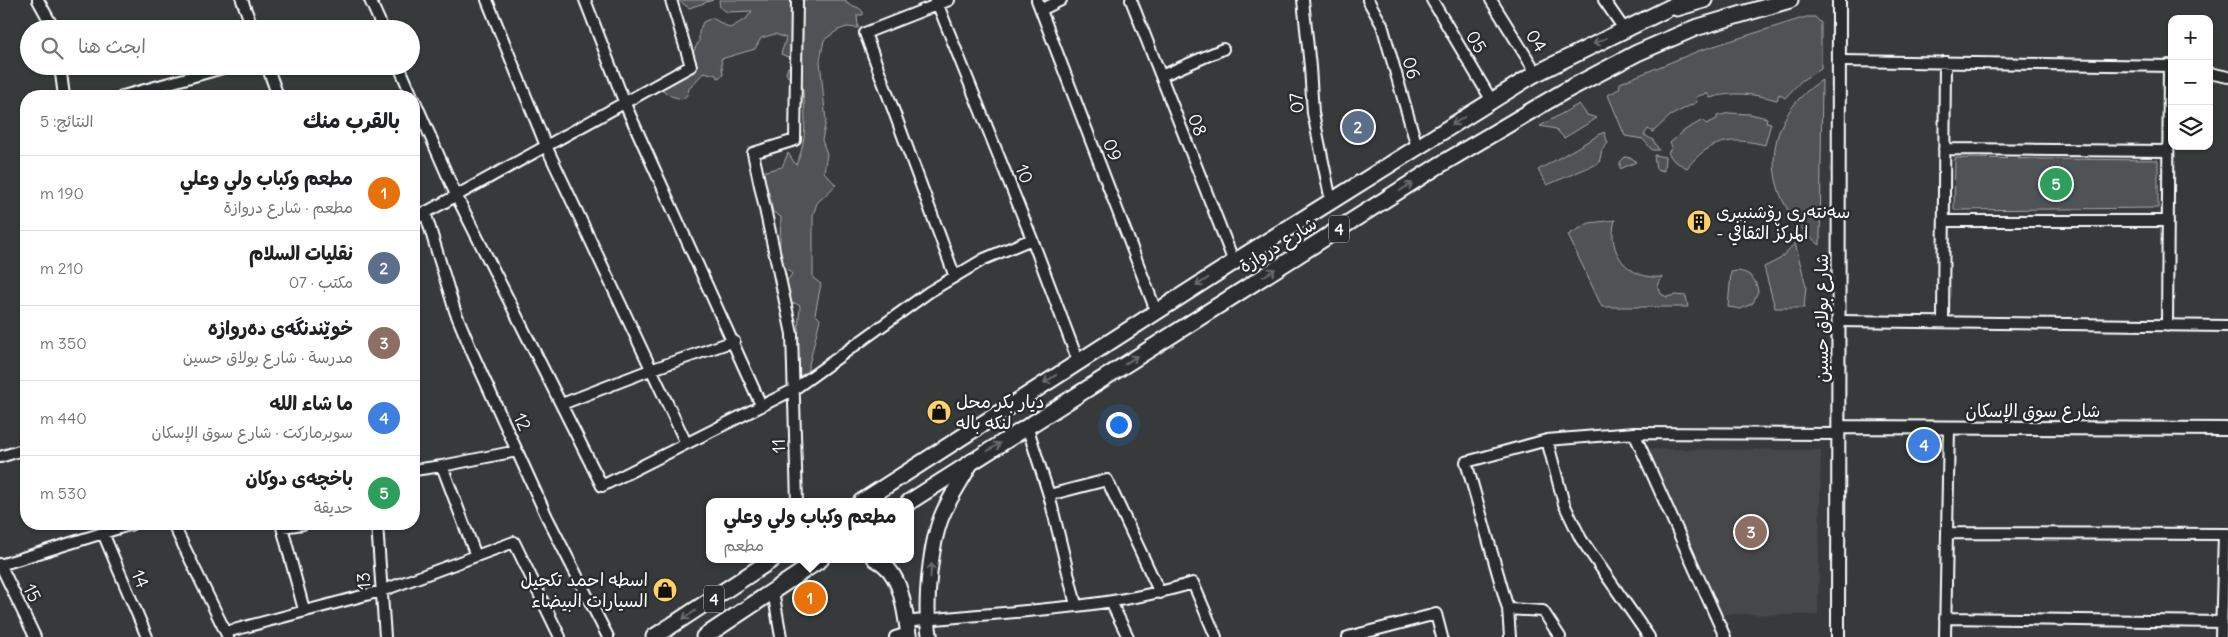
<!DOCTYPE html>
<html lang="ar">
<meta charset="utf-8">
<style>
:root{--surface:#fff;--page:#f2f2f2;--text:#202124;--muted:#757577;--line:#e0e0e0;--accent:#847042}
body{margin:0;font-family:Delius,"Playpen Sans Arabic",sans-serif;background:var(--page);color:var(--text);direction:rtl}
.controls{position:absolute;right:15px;top:15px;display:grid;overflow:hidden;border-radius:10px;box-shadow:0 1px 4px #0004}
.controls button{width:45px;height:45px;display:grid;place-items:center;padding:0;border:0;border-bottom:1px solid var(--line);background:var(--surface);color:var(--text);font:25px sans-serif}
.you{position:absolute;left:1118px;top:424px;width:18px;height:18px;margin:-12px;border:4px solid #fff;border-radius:50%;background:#1a73e8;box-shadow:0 0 0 8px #1a73e833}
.badge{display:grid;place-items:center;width:32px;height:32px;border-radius:50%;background:var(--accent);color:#fff;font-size:16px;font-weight:700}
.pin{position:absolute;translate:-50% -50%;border:2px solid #fff;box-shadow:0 1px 5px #0006}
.popup{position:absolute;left:706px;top:498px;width:208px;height:65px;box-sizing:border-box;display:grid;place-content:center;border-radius:10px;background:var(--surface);filter:drop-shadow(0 1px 4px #0005);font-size:16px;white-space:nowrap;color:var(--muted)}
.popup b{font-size:19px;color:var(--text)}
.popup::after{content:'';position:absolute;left:50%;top:100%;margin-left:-10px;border:10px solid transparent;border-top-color:var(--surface)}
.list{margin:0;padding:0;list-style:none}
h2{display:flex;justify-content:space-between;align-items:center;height:65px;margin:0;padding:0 20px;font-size:21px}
h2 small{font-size:16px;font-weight:400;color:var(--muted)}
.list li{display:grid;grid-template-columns:32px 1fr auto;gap:15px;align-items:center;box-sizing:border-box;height:75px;padding:0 20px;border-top:1px solid var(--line)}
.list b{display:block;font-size:19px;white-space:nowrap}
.list p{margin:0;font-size:16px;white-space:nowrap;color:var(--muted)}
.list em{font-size:16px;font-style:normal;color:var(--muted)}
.icon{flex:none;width:28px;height:28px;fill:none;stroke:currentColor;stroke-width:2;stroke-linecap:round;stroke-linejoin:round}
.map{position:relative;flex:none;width:2228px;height:637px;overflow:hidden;direction:ltr}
.search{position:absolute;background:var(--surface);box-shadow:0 1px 4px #0004;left:20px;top:20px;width:400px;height:55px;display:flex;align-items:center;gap:12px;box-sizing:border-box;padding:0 18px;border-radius:28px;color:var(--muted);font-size:19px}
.panel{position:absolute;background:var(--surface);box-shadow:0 1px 4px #0004;left:20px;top:90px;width:400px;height:440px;border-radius:20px;direction:rtl}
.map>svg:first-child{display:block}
.built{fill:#444748}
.green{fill:#505354;stroke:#a8a9aa}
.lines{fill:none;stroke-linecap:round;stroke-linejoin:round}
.minor-casing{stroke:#fff;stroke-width:14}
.tertiary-casing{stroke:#fff;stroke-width:16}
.secondary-casing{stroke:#fff;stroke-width:18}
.primary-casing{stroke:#fff;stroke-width:19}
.minor{stroke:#2a2d2e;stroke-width:10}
.tertiary{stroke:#2a2d2e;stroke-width:12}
.secondary{stroke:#2a2d2e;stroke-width:14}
.primary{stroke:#2a2d2e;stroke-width:15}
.oneway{stroke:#6a6c6d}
.labels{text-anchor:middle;stroke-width:5;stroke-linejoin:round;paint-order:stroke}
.shield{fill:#2a2d2e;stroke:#bfc0c0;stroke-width:1}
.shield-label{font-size:16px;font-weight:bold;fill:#fff}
.street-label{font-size:18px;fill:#fff;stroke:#2a2d2e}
.poi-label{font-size:18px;fill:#fff;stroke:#2a2d2e;text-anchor:start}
</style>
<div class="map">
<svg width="2228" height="637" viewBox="0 0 2228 637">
<rect width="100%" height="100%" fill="#373a3b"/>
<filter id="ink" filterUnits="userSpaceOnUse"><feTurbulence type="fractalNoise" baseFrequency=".02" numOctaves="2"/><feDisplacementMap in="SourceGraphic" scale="10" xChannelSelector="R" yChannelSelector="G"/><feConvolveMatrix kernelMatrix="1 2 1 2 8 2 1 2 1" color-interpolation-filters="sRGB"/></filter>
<g filter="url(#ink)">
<path class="built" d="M1646,449L1821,450L1818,615L1718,614Z"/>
<path class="green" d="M678,0H713L689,8Z
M719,0H846V3L859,8L863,12V15H857L858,28L847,27L838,30L824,40L820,61L826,121L822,140L827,154L824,172L836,185L817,203L813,215V278L821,284L815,314L820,319L807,373L802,376L798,374L796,353L800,306L795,303L786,306L775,291L782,288L792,274L779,261L781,217L773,212L769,193L758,173L782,167L788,153L796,165C809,138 805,105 801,76L788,77L786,73L788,67H798L803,62L799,52L790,58L781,54L786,38L775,34L761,38L755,49L721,59L723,75L718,78L716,75L704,72L689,89L687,95L682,99L671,96L654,84L686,66L699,41V32L703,22L712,18L730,28L746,19L752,11L727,12L720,7Z
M1806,17H1815L1821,23V68L1801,81L1785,98L1779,94L1777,100C1755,94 1732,91 1710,98L1707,93L1696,97L1697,102L1670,116L1653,132L1648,129L1644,135L1653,140L1659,150H1652L1643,139L1625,136L1608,95L1619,89L1620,83L1698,51Z
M1822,80L1820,245C1760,201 1757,121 1822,80Z
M1579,104L1587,115L1597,118L1564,138L1556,129L1540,126Z
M1729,113L1750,114L1767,118L1766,122L1771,123L1765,145C1732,137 1710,139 1687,168L1674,161L1668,153L1672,147L1670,143L1685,130L1703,120L1706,124L1717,119V116Z
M1604,132L1608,143L1602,150L1599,163L1547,185L1538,170Z
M1654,155L1665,157L1664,171L1656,169Z
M1625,157L1632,158L1636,162L1620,169V162Z
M1955,158L2158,160V208L1954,210Z
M1615,220C1606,252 1628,280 1662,277L1658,286L1661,294L1667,297L1675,295L1686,296L1688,307H1602L1568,235L1589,223Z
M1795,243L1806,286L1804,308H1775L1764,267L1780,259Z
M1737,271C1750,272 1756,279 1758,291L1753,303L1741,309L1728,307L1731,272Z"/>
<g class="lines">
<defs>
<path id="minor" d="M38,0L54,29
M242,0L253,29
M370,0L383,29
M487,0L546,146L686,443
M585,0L625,104L761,405
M936,0L1032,239L1078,361
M949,0L865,33L955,277
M1037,0L1156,311
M1131,0L1234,262
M1303,0L1310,67L1313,113L1331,201
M1368,0L1382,25L1417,147
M1432,0L1492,101
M1491,0L1537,74
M1604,0L1624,29
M1041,10L1061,0
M1841,61L2172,66
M60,66L64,96
M267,66L278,96
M399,66L412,96
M2209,73L2228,77
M1161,76L1223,49
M123,96L230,66
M414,99L456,195L602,486L793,390L929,292L984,259L1032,239
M1944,149L2167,151
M425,212L455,311L472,352L547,517L608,637
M414,219L691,66L671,0
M1944,221H2168
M1839,321L2228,326
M1943,322L1945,62
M2167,326L2169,65
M562,404L650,370L734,341
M1027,426L1049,495
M1634,433L1725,637
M1547,440L1564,504L1581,539L1649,637
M0,457L26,449
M442,466L476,556
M414,470L442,466L517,451
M797,502L792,334L753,153L795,140L797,0
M173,524L228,637
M303,524L282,527L304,610
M377,524L385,637
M103,533L147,637
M1947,533L2228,534
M0,564L35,637
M0,565L132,524
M773,591L781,637
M1111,602L1128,637
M1076,605L1049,495L1107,480L1160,593
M1508,609L1543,611L1560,637
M1945,618L2222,622
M907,622C1001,611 1101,611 1193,583L1216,637
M226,632L381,591L514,542L560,637
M895,637L908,633
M1348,637L1436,614L1442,637
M1510,637L1508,609L1466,462L1547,440L1634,433L1839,434
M1945,637L1949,428
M2221,637L2224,534"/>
<path id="tertiary" d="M1839,427L2228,429
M1838,637L1839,0"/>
<path id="secondary" d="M875,559C903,572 904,610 909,637
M930,637C924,606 930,541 944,511C952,494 963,478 972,461"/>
<path id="primary" d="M1677,8L1704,0
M861,502L1234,262L1533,75L1685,0
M909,502L1438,166L1563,92L1637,53L1695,28L1790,0
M654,637L773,559
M704,637L821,559"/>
</defs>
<use href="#minor" class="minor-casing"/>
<use href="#tertiary" class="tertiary-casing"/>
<use href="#secondary" class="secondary-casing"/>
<use href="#primary" class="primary-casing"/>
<use href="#minor" class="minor"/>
<use href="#tertiary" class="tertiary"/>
<use href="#secondary" class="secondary"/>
<use href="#primary" class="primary"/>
</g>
<defs><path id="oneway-shaft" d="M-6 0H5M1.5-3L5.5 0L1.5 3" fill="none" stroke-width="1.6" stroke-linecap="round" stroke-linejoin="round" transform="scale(1.25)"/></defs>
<g class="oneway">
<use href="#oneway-shaft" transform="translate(1600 41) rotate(154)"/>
<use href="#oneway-shaft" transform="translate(1458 121) rotate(148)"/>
<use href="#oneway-shaft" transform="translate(1406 187) rotate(-32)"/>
<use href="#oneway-shaft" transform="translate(1269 273) rotate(-32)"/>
<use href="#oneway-shaft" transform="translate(1202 282) rotate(147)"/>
<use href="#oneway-shaft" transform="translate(1131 360) rotate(-33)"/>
<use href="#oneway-shaft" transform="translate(1050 379) rotate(147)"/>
<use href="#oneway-shaft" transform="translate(994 447) rotate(-32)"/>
<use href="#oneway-shaft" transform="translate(931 571) rotate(-85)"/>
<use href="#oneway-shaft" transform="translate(689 615) rotate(147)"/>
</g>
</g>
<defs>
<symbol id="building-disc" viewBox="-11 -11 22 22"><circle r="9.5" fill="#ffd166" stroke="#2a2d2e"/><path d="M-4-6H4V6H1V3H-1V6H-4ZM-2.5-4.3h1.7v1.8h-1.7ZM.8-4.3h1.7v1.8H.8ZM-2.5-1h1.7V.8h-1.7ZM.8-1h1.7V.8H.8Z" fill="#111"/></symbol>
<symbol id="shop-disc" viewBox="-11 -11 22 22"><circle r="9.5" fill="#ffd166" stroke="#2a2d2e"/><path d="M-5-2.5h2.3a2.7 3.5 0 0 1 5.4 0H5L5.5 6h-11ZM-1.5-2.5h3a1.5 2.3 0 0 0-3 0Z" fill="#111"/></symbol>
</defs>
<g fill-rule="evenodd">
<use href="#building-disc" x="1685" y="208" width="28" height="28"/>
<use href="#shop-disc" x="925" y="398" width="28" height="28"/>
<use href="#shop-disc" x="651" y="576" width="28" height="28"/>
</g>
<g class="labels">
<g class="shield">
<rect x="1329" y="215.5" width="20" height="27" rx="4"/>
<rect x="704" y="585.5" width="20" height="27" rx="4"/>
</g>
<g class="shield-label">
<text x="1339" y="235">4</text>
<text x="714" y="605">4</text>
</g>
<g class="street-label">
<text transform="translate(1536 41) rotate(58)" y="6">04</text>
<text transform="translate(1476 42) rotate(59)" y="6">05</text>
<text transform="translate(1411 68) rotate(74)" y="6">06</text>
<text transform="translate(1297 103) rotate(-95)" y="6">07</text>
<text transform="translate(1197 125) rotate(69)" y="6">08</text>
<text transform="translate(1112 150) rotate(69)" y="6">09</text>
<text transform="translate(1024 174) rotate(68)" y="6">10</text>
<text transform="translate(1278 245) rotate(-32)" y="6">شارع دروازة</text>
<text transform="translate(1822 318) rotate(-90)" y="6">شارع بولاق حسين</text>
<text x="2033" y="417">شارع سوق الإسكان</text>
<text transform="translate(522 422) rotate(65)" y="6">12</text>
<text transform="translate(779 446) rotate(-92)" y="6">11</text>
<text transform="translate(140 579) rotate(67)" y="6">14</text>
<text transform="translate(364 581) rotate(-94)" y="6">13</text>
<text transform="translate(32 593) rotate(64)" y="6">15</text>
</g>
<g class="poi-label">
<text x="1716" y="218">سەنتەری ڕۆشنبیری<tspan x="1716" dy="21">- المرکز الثقافي</tspan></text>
<text x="956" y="408">ديار بكر محل<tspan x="956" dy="21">لنكه باله</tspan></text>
<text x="648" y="586" text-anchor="end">اسطه احمد تكحيل<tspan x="648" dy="21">السيارات البيضاء</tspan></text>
</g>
</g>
</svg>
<div class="controls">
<button>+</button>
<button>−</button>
<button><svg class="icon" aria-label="layers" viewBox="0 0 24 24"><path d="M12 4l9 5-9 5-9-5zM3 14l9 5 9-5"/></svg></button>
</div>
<div class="you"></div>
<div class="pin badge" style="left:810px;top:598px;background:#e8710a">1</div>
<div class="popup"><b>مطعم وكباب ولي وعلي</b>مطعم</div>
<div class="pin badge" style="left:1358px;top:127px;background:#5c6f8a">2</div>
<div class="pin badge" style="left:1751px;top:532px;background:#8d6e63">3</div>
<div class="pin badge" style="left:1924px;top:445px;background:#3f7fe0">4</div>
<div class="pin badge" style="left:2056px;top:184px;background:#2e9e5b">5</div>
<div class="search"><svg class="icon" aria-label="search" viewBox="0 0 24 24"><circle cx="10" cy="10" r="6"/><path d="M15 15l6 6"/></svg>ابحث هنا</div>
<section class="panel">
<h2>بالقرب منك<small>النتائج: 5</small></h2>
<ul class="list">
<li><span class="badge" style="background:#e8710a">1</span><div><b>مطعم وكباب ولي وعلي</b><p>مطعم · شارع دروازة</p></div><em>190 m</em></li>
<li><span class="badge" style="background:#5c6f8a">2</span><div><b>نقليات السلام</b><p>مكتب · 07</p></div><em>210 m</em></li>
<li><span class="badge" style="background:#8d6e63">3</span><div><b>خوێندنگەی دەروازە</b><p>مدرسة · شارع بولاق حسين</p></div><em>350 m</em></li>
<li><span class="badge" style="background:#3f7fe0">4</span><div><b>ما شاء الله</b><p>سوبرماركت · شارع سوق الإسكان</p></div><em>440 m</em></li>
<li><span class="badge" style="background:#2e9e5b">5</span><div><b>باخچەی دوکان</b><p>حديقة</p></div><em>530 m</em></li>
</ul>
</section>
</div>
